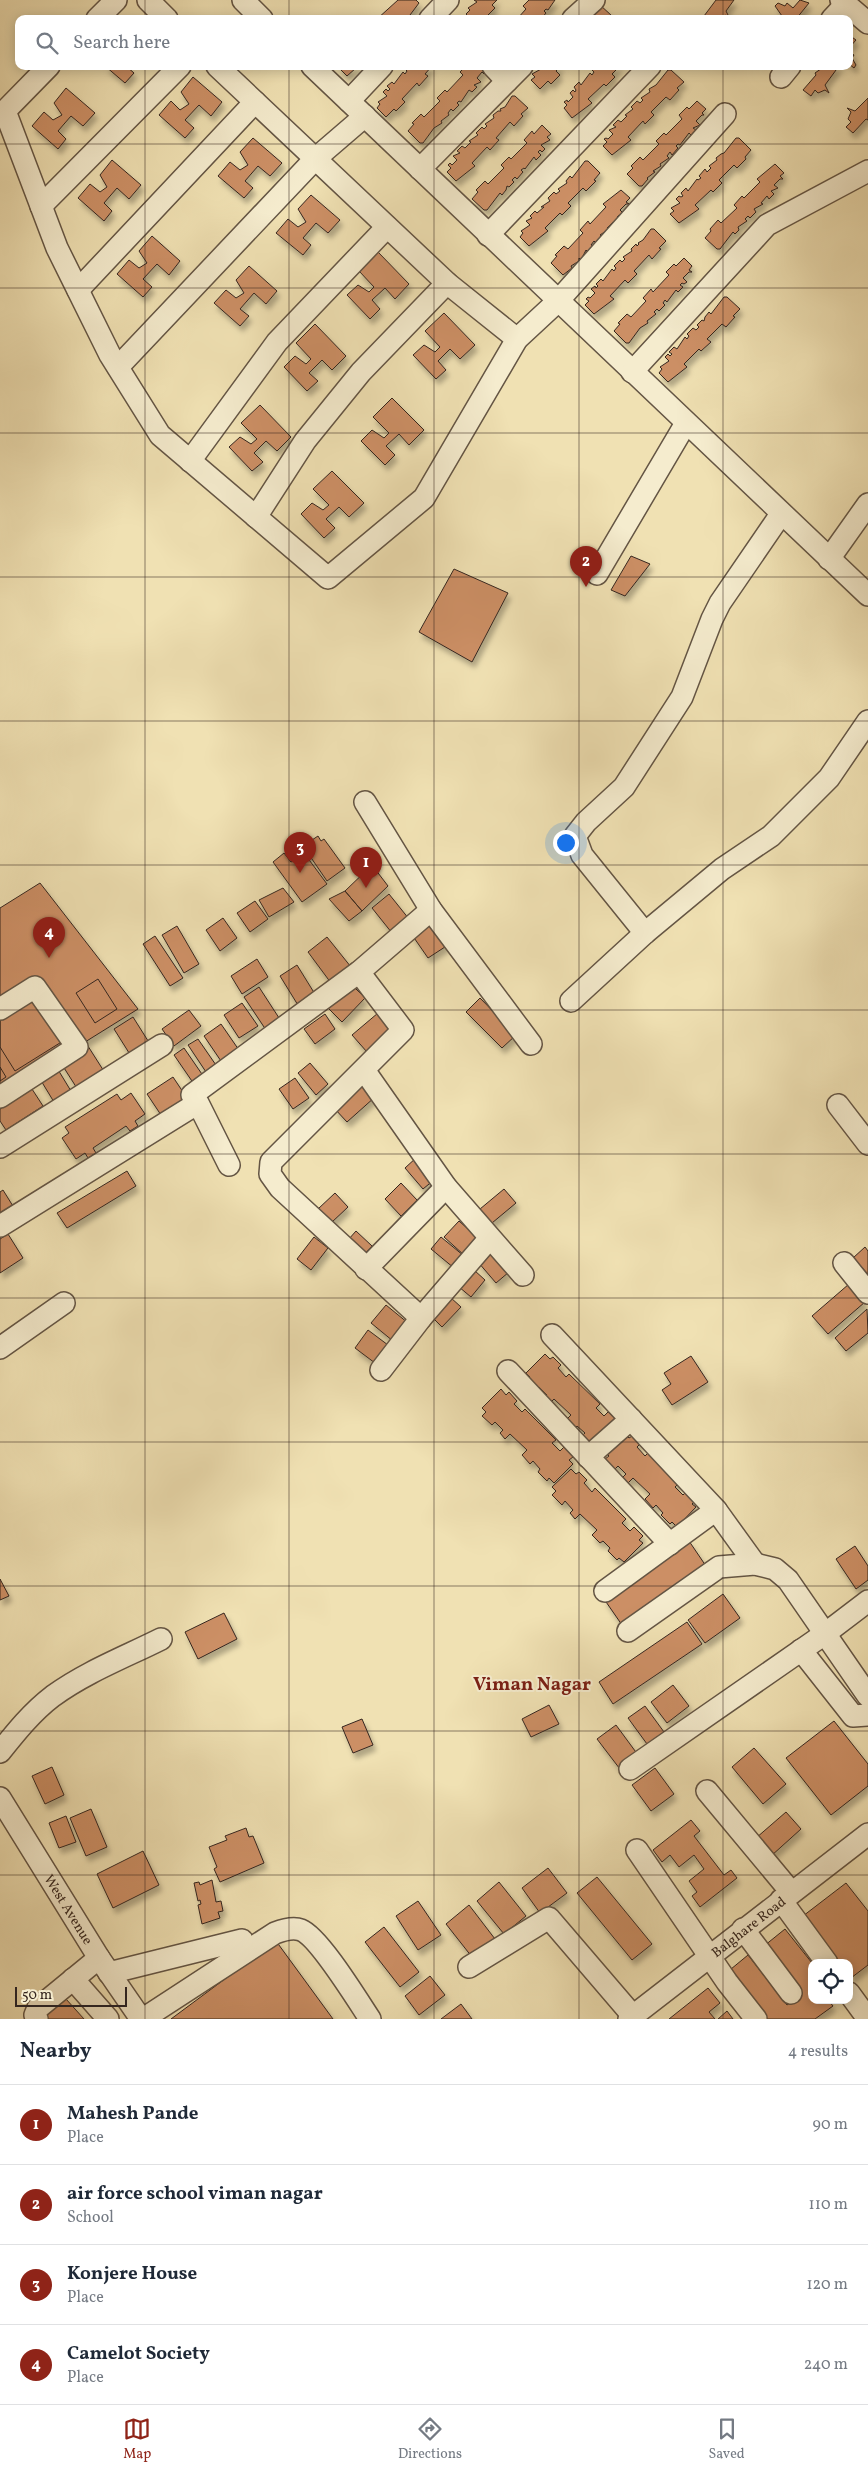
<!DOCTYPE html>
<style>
:root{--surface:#fff;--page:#f2f2f3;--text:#1f2937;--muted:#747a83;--line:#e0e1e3;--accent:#8f2418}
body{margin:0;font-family:Vollkorn,serif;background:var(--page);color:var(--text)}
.controls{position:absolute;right:15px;bottom:15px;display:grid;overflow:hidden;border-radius:10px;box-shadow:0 2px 12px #0003}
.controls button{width:45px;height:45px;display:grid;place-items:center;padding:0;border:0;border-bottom:1px solid var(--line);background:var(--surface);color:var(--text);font:25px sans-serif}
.scale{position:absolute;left:15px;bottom:12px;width:112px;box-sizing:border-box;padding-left:5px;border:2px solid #35261f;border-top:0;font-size:14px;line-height:18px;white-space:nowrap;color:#35261f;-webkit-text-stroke:4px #f5ecce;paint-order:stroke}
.you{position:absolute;left:565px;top:842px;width:18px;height:18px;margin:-12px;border:4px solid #fff;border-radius:50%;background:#1a73e8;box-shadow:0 0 0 8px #1a73e833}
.badge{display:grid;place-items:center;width:32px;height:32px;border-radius:50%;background:var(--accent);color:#fff;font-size:16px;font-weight:700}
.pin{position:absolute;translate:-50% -41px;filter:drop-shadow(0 1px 2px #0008)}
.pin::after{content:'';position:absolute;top:26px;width:18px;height:15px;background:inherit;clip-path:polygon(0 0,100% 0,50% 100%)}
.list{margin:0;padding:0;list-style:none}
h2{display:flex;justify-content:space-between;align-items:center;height:65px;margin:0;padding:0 20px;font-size:21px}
h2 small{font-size:16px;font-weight:400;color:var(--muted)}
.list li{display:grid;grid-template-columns:32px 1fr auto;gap:15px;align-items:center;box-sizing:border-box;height:80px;padding:0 20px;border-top:1px solid var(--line)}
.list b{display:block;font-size:19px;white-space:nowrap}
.list p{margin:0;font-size:16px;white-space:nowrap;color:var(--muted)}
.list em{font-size:16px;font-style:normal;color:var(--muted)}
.icon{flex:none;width:28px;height:28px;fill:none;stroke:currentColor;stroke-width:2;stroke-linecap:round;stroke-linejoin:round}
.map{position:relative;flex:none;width:868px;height:2019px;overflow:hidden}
.search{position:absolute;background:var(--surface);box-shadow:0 2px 12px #0003;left:15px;right:15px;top:15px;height:55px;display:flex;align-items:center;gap:12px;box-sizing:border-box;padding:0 18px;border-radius:10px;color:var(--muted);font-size:19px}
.sheet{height:385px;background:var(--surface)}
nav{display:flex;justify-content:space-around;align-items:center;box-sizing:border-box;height:70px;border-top:1px solid var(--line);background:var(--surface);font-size:14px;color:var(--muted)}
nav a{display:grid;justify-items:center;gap:2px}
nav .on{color:var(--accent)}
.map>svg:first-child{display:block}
.building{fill:#cc8f65;stroke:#35261f;filter:url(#shadow)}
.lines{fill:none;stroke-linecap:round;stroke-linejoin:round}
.minor-casing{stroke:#645544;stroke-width:24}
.minor{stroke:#f5ecce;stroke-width:21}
.grid{fill:none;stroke:#35261f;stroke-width:1;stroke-opacity:0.55}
.labels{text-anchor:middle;stroke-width:4;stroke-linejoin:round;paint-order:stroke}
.street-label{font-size:14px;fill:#35261f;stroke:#f5ecce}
.district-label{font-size:19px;font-weight:bold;fill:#7a1f14;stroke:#f5ecce}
</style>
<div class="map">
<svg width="868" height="2019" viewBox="0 0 868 2019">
<defs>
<filter id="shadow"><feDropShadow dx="3" dy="5.5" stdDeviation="2.5" flood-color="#0004"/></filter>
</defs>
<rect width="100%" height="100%" fill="#f0e1b3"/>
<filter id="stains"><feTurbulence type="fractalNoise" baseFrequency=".004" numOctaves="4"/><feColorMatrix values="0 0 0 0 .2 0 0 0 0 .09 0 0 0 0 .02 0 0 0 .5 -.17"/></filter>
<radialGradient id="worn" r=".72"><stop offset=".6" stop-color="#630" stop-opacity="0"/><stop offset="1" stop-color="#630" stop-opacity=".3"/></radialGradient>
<path class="building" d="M398,0H416L419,3L407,19H377Z
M474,0H497L492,5L495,8L486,17L484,15L480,19H471L466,14L470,10L468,8L477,2Z
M529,0H555L548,10L546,9L544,11L546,13L541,19H517L526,9L523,6Z
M716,0H734L726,11L730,19L726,15L719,19L715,16L708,19L704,16Z
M800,0L809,3L796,19H780L782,16L775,6L778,3L785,6L787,3L793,8Z
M599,4L612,16L610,19H584Z
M849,35L856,40L849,48Z
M849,52L854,55L852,58L856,65L854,68L849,64Z
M105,66H126L134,73L125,83Z
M362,66L358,70L356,68L347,76L338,67Z
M408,66H432L425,74L428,76L419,86L417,83L402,99L405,102L396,111L394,109L386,117L377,108L380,104L378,102L387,96L383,92L386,89L388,91L390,89L387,86L392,82L394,84L403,72L405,74L407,71L405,69Z
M466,66H486L483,70L484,74L482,72L477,78L481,82L474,85L477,87L472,92L469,90L461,102L459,101L457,103L459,105L453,111L451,109L448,113L449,115L441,121L442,123L434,128L423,143H420L408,131L414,124L412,123L421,114L424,117L440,101L437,98L445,90L447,92L463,75L460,72Z
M539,66H561L556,71L560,75L551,84L548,81L540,89L531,80L535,77L532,74L541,69Z
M596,66H620L612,74L615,77L606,86L604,84L588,99L592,103L572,118L564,108L567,105L564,102L567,100L568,102L573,97L570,93L573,90L575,92L576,90L574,87L579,82L581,85L590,73L592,75L594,72L592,70Z
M825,66H839L825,85L829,93L825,90L818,93L815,90L811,96L803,90L816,75L815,73Z
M668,70H671L684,82L677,88L679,90L670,100L666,97L651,112L654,115L645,124L643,121L628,137L631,140L612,155L603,146L607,142L604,139L606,138L608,139L613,134L609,130L616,127L613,125L618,120L621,122L627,116L625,115L633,109L631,107L637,101L640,103L643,100L641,98L650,92L649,89L656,85Z
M193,77L222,102L211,116L199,105L185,120L194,128L185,138L159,115L171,101L180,110L189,104L181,92Z
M66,88L95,113L83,126L71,116L58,131L66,139L58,149L32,126L44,112L53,120L62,115L54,103Z
M512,96H515L528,108L521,114L523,116L514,126L510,122L496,138L499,140L490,150L487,147L472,163L475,166L456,181L447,172L451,168L448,165L450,163L452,165L457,160L453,156L460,153L457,151L462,146L465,148L471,142L469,141L478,135L476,133L482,127L484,129L487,126L485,124L494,118L493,115L498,111H501L500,109L505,107Z
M868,98V120L866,119L853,133L846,127L851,122L848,119L851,112L847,108L855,111Z
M697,101L706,109L702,113L704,115H702L696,121L700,125L693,128L696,130L691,135L689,133L680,145L678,144L676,146L678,148L672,155L670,152L667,156L669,158L660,164L661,166L653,171L655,172L647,178L648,179L642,186H639L627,174L633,168L631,166L640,157L643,160L659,144L656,141L664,133L666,135L682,119L679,115L687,107L689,109Z
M542,125L551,134L547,137L550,140L541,145L545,149L542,152L540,150L538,152L541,155L536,160L534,157L525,169L524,168L521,170L523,172L517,179L515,177L512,180L514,182L509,187L507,186L506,190L502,195L500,193L487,210H484L472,199L478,192L476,190L485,181L488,184L504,168L501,165L509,157L511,159L527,143L524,140L532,131L534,134Z
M253,138L282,163L270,176L258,166L245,181L253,188L244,198L218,176L230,162L240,170L248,165L240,152Z
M736,138H739L751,150L745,157L746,159L737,168L734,165L719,180L722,183L713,192L711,190L695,205L699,209L679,223L670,214L674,211L671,208L680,203L676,199L679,196L681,197L683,196L681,193L686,188L688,191L697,179L698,180L701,178L699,176L705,169L707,172L711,168L709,166L717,160L716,158L721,154L724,153Z
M112,160L141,185L129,199L117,188L104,203L112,211L104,221L78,198L90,184L100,192L107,187L100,175Z
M585,161H588L600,173L594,180L596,181L586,191L583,188L568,203L571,206L562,215L560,213L545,228L548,231L529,246L520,237L523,233L521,231L530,225L526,221L532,218L530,216L535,211L537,213L544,207H541L550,201L548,198L554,192L556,194L560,191L558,189L567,183L566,181L570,176L572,178Z
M775,164L784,173L780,176L783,179H780L774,185L778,188L771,191L774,194L769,199L767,196L761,203L763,204L754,209L756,212L750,218L748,216L745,219L747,221L738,227L739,230L735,234L733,232L720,249H717L705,238L711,231L710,229L718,220L721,223L737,208L734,205L742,196L744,198L760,182L757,179Z
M621,190L630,198L626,202L629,204H626L620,210L624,214L621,216L619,215L617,217L620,219L615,224L613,222L607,228L609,229L600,235L602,237L596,243L594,241L591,245L593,246L588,252L586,250L581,260L579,258V261L571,266L572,268L563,275L551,263L557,256L555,255L564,246L568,249L583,233L580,230L588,221L590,224L606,207L603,204Z
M311,195L340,220L328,233L316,223L303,238L311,245L303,255L276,233L288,219L298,227L306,222L298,209Z
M651,229H654L666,241L659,248L661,249L652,259L649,255L634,271L637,274L628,283L625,280L610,296L614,299L594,314L585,305L589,301L586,299L588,297L590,298L595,293L591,289L595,286L596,288L598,286L596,284L601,279L603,281L612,269L614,271L616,268L614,266L620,260L622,262L625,259L623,257L632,251L631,249L636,244L637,246L639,244L638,243L643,240Z
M152,236L180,261L169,275L157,264L143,279L152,287L143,297L117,274L129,260L139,268L147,263L139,251Z
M378,252L409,284L395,299L385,288L372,300L380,309L370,319L347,295L358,285L369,292L374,287L359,271Z
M684,258L692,266L689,270L692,272H689L683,278L687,282L684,284L682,283L680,285L683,287L678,292L676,290L667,302L665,300L663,303L665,305L659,311L657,309L654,312L656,314L647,321L648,323L640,328L629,343H626L614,331L620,324L618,323L627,314L631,317L646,301L643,298L651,289L653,292L669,275L666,272L674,264L676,266Z
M249,266L277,291L266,304L254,293L240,309L249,316L240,326L214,303L226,290L236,298L244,293L236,280Z
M724,297H727L740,309L733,316L735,317L726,327L722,324L707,339L711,342L701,351L699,349L684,364L687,367L668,382L659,373L662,369L660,367L669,361L665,357L668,354L670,356L672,354L669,352L674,347L677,349L685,337L687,339L689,336L687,334L693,328L696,330L699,327L697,325L702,320L704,321L705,317L709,312L711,314Z
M444,313L475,345L460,359L450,349L438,361L446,370L436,379L413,355L424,345L435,352L440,347L425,331Z
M315,324L346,356L332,370L322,360L309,373L318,381L307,391L284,367L295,356L306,364L311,359L296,343Z
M392,398L424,430L409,445L399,434L386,446L395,455L385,465L361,441L372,430L384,438L389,433L373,417Z
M260,405L291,437L277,451L266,441L254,453L263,462L252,471L229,447L240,437L251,444L257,439L241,423Z
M332,471L364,503L349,517L339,507L326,519L335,528L324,538L301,514L312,503L323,510L329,505L313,489Z
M631,556L650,564L625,596L611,590Z
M454,569L508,593L472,662L419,632Z
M318,836L321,841L324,839L345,868L327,881L303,846Z
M284,853L291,862L304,853L327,884L302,902L273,862Z
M372,865L388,886L362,911L345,891Z
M40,883L138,1009L0,1095V908Z
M283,888L294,902L269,917L259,900Z
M345,891L362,911L349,921L329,899Z
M389,894L409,919L392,933L372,908Z
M255,901L268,919L250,932L237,913Z
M223,918L237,938L220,951L206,930Z
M429,918L448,945L428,958L410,932Z
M177,926L199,964L184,973L162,935Z
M155,936L183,978L170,986L143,944Z
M327,937L351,967L331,983L308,952Z
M257,959L268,977L242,994L231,976Z
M297,965L318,999L301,1010L280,976Z
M98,979L117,1009L95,1023L76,993Z
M351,984L365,998L342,1022L328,1008Z
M259,987L281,1021L266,1030L244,997Z
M35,997L63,1041L15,1071L0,1047V1019Z
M480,998L516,1035L502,1048L466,1012Z
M242,1003L258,1026L239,1038L224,1015Z
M189,1010L201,1026L174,1046L162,1029Z
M378,1013L393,1030L367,1052L352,1035Z
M325,1014L335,1029L315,1044L304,1029Z
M133,1017L150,1044L131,1056L114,1029Z
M221,1024L241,1053L223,1064L204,1036Z
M198,1039L218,1068L208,1075L188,1045Z
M86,1043L107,1076L80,1093L59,1060Z
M184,1048L206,1080L196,1087L174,1055Z
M310,1063L328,1084L316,1095L298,1073Z
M0,1067L6,1077L0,1081Z
M57,1068L74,1096L57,1107L40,1079Z
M173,1077L189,1101L163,1118L147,1094Z
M295,1078L309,1098L293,1109L279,1089Z
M362,1082L375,1097L347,1122L334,1108Z
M32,1089L43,1106L6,1130L0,1121V1109Z
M131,1093L145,1114L135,1121L138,1126L130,1131L126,1126L93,1148L96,1153L88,1158L85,1153L76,1159L62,1138L69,1133L65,1127L117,1094L121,1100Z
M417,1157L435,1179L423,1189L405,1168Z
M127,1171L136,1186L67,1228L57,1213Z
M401,1183L417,1200L401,1216L385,1199Z
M504,1189L516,1203L492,1223L480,1209Z
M3,1190L16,1211L0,1220V1192Z
M335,1193L348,1207L331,1223L318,1209Z
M459,1221L478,1238L464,1255L444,1237Z
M356,1231L372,1246L364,1255L348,1240Z
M8,1234L23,1258L0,1273V1239Z
M314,1237L328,1248L311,1270L297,1259Z
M441,1237L464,1256L454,1268L431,1249Z
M865,1247L868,1251V1274L853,1258Z
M491,1250L509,1272L496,1283L478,1262Z
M474,1270L485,1280L471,1297L459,1287Z
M849,1284L865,1302L828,1334L812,1316Z
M450,1297L461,1307L442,1327L431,1316Z
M386,1305L408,1323L393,1341L371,1323Z
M867,1309L868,1333L846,1351L835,1338Z
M368,1330L388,1345L375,1363L355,1348Z
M545,1354L550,1359L553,1357L561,1365L558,1368L566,1377L569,1374L600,1404L596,1408L604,1416L608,1412L617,1421L591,1445L582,1436L585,1433L577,1426L574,1429L566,1420L571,1415L554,1399L549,1404L544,1398L547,1395L539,1387L536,1390L526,1380L530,1377L526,1373Z
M691,1356L708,1382L672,1405L662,1390L671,1384L664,1373Z
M501,1389L506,1395L509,1392L517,1401L514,1404L522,1412L525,1409L556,1440L552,1443L560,1451L564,1447L573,1457L569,1460L573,1464L554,1483L549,1478L547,1481L538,1472L540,1469L533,1461L530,1464L522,1455L527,1450L510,1434L505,1439L500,1433L503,1430L495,1422L492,1425L482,1416L486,1412L482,1408Z
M624,1433L629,1438L632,1436L640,1444L637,1447L645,1456L648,1453L679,1483L675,1487L683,1495L687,1491L696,1500L692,1504L696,1507L677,1527L672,1522L670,1524L661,1515L663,1513L656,1505L653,1508L645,1499L650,1494L633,1478L628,1483L623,1477L626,1474L618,1466L615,1469L605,1459L609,1456L605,1452Z
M571,1469L576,1474L579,1472L587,1480L584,1483L592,1492L595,1488L626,1519L622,1523L630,1531L634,1527L643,1536L639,1540L643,1543L624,1562L619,1558L617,1560L608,1551L610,1548L603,1541L600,1543L592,1535L597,1530L580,1514L575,1519L570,1513L573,1510L565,1501L562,1505L552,1495L556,1491L552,1487Z
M689,1541L708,1569L622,1625L604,1599Z
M855,1546L868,1566V1580L856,1589L836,1559Z
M0,1579L9,1596L0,1600Z
M723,1594L740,1618L705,1643L688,1620Z
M224,1613L237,1639L198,1659L185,1632Z
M687,1622L702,1644L613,1704L599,1682Z
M673,1685L689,1706L667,1723L651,1702Z
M549,1705L559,1724L531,1737L522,1719Z
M645,1706L664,1732L647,1744L628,1718Z
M362,1719L373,1745L353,1753L342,1727Z
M834,1721L868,1764V1786L831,1815L786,1758Z
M616,1725L641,1759L623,1773L597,1739Z
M754,1748L786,1784L763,1804L732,1767Z
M52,1767L64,1795L45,1804L32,1776Z
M655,1768L674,1794L651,1811L632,1785Z
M91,1809L107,1847L86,1856L70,1818Z
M786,1812L801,1829L771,1856L756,1838Z
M66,1816L76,1842L59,1848L49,1823Z
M691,1820L700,1831L694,1836L724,1875L731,1870L737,1878L700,1907L692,1896L697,1892L689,1881L704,1869L694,1855L679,1867L670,1855L662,1862L653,1850Z
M246,1828L249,1837L253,1836L264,1863L220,1882L214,1869L217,1867L209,1847L227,1840L225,1836Z
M143,1851L159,1885L113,1908L97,1874Z
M548,1868L567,1893L540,1913L522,1888Z
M597,1877L652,1944L632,1960L577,1893Z
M212,1880L216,1902L221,1901L223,1911L218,1912L220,1918L202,1924L198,1905L201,1904L200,1900L198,1901L194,1883L199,1882L200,1885Z
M499,1882L526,1916L504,1934L477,1901Z
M846,1883L868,1911V1965L851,1978L849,1963H839L803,1916Z
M418,1901L441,1935L418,1950L396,1916Z
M469,1905L495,1939L472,1957L446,1924Z
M384,1927L419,1972L400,1987L365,1942Z
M785,1929L812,1963V2000H828L833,2006L815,2019H761L725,1974L748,1955L787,2005L802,1994L764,1946Z
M276,1941L333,2019H171Z
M430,1976L445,1995L419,2015L405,1996Z
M708,1988L720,2003L709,2012L715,2019H669Z
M66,1999L84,2019H49L46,2016Z
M461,2004L472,2019H441Z
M727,2011L733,2019H718Z"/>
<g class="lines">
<defs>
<g id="minor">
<path d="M148,0L167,19"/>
<path d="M243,0L262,19"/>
<path d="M841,0L868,23"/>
<path d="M97,19L116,0"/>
<path d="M430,19L448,0"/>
<path d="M573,19L594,0"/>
<path d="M832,19L846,4"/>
<path d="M49,66L5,111L57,248L110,355L160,435L328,578L424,498L517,339L558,301L725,114"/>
<path d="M217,66L447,283L517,339"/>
<path d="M312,66L868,595"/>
<path d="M493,66L507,81"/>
<path d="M781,77L790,66"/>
<path d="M349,101L382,66"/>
<path d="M420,169L522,66"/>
<path d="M41,206L180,66"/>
<path d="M488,235L650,66"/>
<path d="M78,290L255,102"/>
<path d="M118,367L315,159L365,116"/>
<path d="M632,372L767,225L868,171"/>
<path d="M190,461L277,342L387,227"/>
<path d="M256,517L305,441L361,372L447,283"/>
<path d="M829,559L868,504"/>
<path d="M597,574L686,423"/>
<path d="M365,802L431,910L531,1044"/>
<path d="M645,933L582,855L575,836L586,822L624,787L682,697L712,619L720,603L781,514"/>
<path d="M359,972L403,1030L271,1162L270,1174L280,1188L421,1318"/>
<path d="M571,1001L645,933L722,869L771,836L829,778L868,721"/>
<path d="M0,1009L35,987L77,1047L0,1097"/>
<path d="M364,1070L446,1187L523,1275"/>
<path d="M192,1095L359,972L431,910"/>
<path d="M838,1105L868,1144"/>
<path d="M0,1147L162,1045"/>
<path d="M0,1226L198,1103L229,1165"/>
<path d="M844,1263L868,1293"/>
<path d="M366,1269L446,1187"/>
<path d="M552,1335L716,1510"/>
<path d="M0,1348L64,1303"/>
<path d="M381,1370L421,1318L489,1239"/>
<path d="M508,1371L670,1544"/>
<path d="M588,1457L631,1419"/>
<path d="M605,1591L716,1510L755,1564"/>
<path d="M628,1631L719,1567L755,1564L775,1569L788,1580L868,1696"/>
<path d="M801,1650L853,1716L868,1715"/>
<path d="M0,1752C16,1732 32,1712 53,1696C86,1672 125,1657 161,1639"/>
<path d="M630,1769L826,1633L868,1601"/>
<path d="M707,1791L791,1892"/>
<path id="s1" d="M0,1798L99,1958L141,2019"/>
<path d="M637,1850L727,1982L756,2019"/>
<path d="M781,1900L827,1963"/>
<path d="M743,1929L791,1993"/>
<path d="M469,1967L549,1918L633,2016"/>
<path d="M109,1973L242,1940"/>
<path d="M73,1979L108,2019"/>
<path d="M849,1993L868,2019"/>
<path d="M37,2019L35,2015L38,2008L99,1958"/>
<path d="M143,2019L275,1933C283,1930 293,1927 301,1930C319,1937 358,2001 370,2019"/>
<path id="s2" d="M629,2019L868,1834"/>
</g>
</defs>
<use href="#minor" class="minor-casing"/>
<use href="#minor" class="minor"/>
</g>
<path class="grid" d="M145,0V19M289,0V19M434,0V19M579,0V19M723,0V19M145,66V2019M289,66V2019M434,66V2019M579,66V2019M723,66V2019M0,144H868M0,288H868M0,433H868M0,577H868M0,721H868M0,865H868M0,1010H868M0,1154H868M0,1298H868M0,1442H868M0,1586H868M0,1731H868M0,1875H868"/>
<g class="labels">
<g class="street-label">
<text dy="5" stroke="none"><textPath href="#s1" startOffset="131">West Avenue</textPath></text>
<text dy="5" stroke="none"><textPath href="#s2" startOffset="151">Balghare Road</textPath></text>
</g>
<g class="district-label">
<text x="532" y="1690">Viman Nagar</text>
</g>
</g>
<rect width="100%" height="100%" filter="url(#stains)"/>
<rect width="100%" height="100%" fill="url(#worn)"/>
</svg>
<div class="controls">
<button><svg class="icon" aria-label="locate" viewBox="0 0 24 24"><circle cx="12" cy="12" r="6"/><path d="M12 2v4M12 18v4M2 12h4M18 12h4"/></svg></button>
</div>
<div class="scale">50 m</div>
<div class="you"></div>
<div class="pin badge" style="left:366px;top:888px">1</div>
<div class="pin badge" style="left:586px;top:587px">2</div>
<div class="pin badge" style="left:300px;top:873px">3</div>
<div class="pin badge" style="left:49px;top:958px">4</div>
<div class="search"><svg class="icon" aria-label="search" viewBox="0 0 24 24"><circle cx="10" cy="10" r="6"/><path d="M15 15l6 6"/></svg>Search here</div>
</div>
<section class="sheet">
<h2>Nearby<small>4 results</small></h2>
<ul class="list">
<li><span class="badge">1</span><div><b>Mahesh Pande</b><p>Place</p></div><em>90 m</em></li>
<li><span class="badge">2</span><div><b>air force school viman nagar</b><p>School</p></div><em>110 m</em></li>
<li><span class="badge">3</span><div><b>Konjere House</b><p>Place</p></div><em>120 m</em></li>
<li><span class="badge">4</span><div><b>Camelot Society</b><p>Place</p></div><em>240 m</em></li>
</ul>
</section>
<nav>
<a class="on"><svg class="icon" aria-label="map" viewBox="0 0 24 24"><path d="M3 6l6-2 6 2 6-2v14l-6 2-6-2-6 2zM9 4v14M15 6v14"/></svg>Map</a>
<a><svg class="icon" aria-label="directions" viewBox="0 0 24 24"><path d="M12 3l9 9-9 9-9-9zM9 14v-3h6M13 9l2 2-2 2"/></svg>Directions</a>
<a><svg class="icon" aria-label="saved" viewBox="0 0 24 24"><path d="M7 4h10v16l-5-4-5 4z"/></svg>Saved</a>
</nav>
